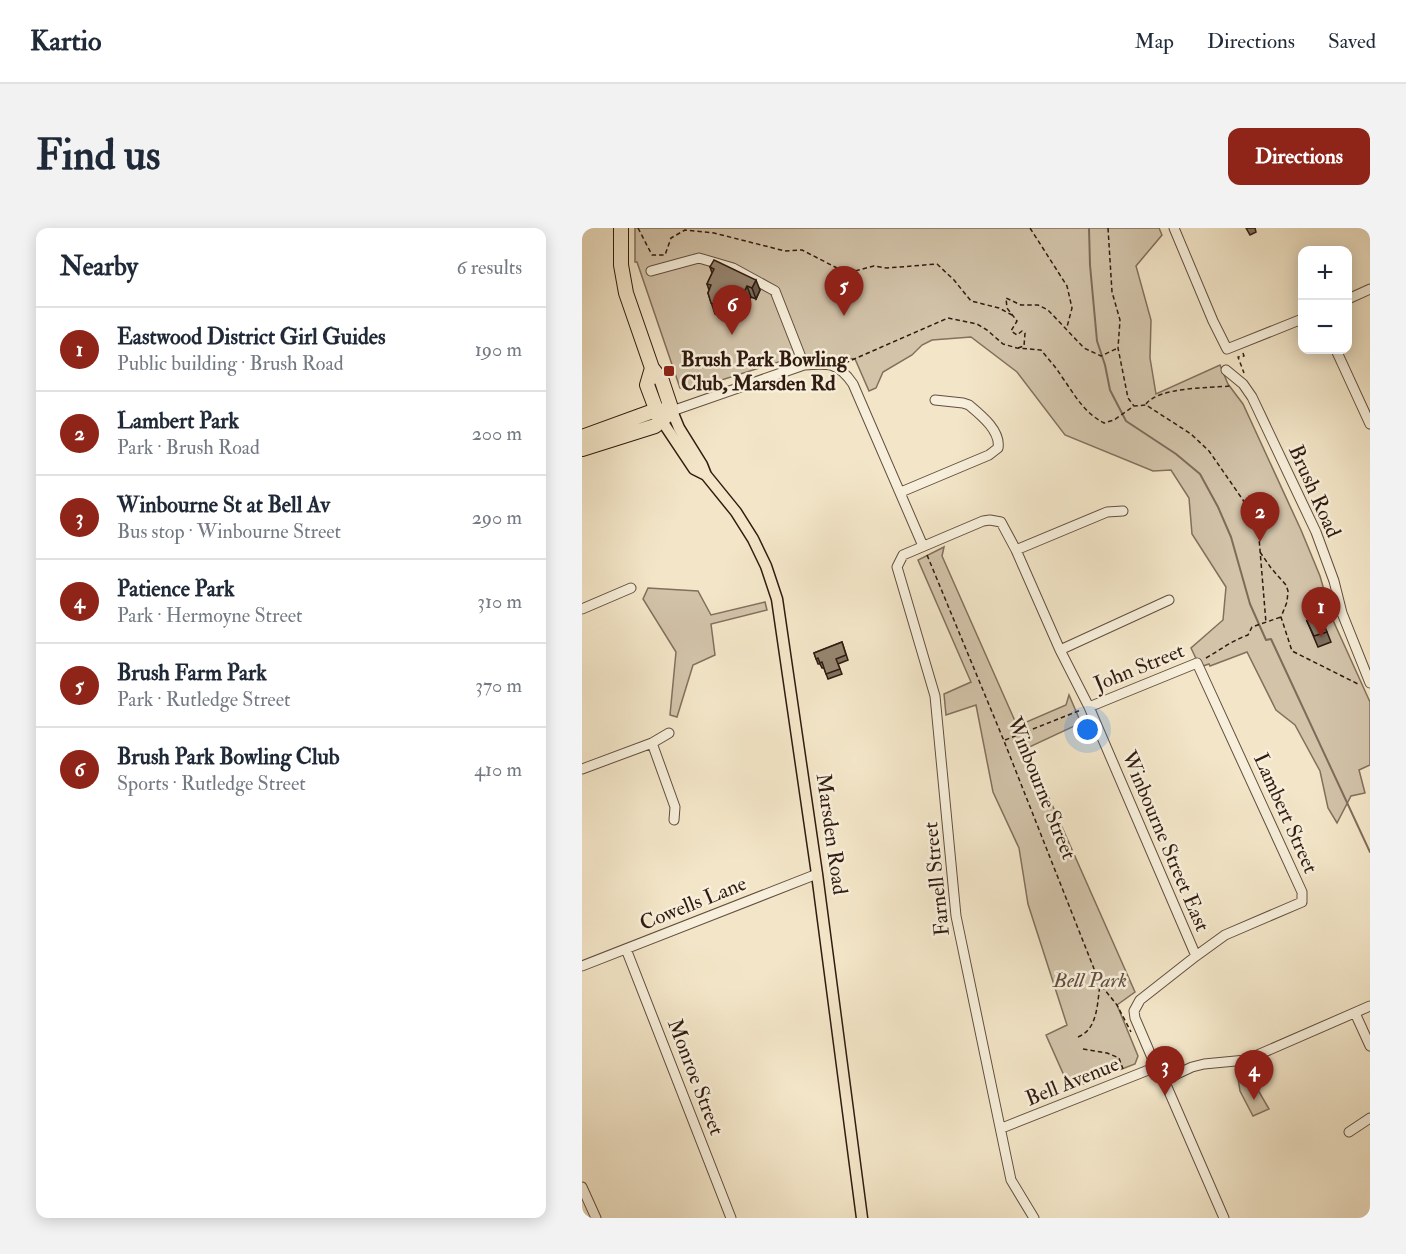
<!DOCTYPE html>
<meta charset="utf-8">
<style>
:root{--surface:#fff;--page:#f2f2f3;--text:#1f2937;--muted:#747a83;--line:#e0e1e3;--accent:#8f2418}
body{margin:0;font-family:"IM FELL Double Pica",serif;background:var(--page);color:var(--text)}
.controls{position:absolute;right:18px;top:18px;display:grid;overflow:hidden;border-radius:12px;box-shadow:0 3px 15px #0003}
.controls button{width:54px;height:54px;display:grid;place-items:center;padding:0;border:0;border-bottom:2px solid var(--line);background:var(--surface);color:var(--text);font:30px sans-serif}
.you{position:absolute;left:506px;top:502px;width:21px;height:21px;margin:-15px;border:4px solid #fff;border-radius:50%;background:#1a73e8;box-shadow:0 0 0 9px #1a73e833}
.badge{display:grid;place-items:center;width:39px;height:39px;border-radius:50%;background:var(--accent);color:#fff;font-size:20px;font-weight:700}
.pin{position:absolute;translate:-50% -50px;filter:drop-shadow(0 2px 3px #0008)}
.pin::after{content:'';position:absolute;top:32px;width:21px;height:18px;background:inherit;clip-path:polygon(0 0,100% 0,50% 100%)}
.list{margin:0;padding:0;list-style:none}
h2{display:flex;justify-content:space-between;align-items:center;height:78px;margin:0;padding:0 24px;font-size:26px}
h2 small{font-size:20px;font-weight:400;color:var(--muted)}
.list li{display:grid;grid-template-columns:39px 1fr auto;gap:18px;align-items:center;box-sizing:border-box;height:84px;padding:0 24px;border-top:2px solid var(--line)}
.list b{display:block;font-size:22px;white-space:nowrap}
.list p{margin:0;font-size:20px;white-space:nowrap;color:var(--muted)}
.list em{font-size:20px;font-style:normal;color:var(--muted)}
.map{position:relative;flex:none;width:788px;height:990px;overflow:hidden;border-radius:12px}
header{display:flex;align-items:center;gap:36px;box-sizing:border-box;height:84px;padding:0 30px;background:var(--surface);border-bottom:2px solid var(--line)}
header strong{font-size:28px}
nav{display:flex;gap:33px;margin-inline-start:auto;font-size:21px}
.intro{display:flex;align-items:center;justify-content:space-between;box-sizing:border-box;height:144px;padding:0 36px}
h1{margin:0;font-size:42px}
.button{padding:15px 27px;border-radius:12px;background:var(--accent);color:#fff;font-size:21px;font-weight:700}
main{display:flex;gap:36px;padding:0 36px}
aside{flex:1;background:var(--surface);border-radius:12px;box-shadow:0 3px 15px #0003}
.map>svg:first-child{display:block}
.green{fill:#d2c3a9;stroke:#826f5d;stroke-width:1.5}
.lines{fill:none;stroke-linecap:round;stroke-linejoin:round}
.stream{stroke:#7e6b5a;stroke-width:2}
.minor-casing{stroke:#624e3f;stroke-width:11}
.major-casing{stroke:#311b11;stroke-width:13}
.highway-casing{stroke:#311b11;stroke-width:16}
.path{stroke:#311b11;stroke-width:1.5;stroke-dasharray:4.5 3;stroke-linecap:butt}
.minor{stroke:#f7efdb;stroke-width:9}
.major{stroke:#f3e6c8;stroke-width:10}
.highway{stroke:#f3e6c8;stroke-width:14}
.wall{fill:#817260;stroke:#311b11;stroke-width:1.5}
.shaded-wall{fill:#695d4e;stroke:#311b11;stroke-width:1.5}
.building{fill:#968570;stroke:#311b11;stroke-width:1.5}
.poi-dot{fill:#8f2418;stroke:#f7efdb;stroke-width:2}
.labels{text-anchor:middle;stroke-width:5;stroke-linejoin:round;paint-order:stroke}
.poi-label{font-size:21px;font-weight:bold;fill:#311b11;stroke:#f7efdb;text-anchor:start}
.street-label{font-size:21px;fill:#311b11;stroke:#f7efdb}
.park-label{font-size:21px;font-style:italic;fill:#614d3f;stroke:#f7efdb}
</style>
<header>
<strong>Kartio</strong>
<nav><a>Map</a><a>Directions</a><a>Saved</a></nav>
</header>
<div class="intro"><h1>Find us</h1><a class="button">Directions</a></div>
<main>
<aside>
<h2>Nearby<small>6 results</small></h2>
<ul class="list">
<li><span class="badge">1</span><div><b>Eastwood District Girl Guides</b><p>Public building · Brush Road</p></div><em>190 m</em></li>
<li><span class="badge">2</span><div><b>Lambert Park</b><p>Park · Brush Road</p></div><em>200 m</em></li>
<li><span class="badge">3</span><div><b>Winbourne St at Bell Av</b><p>Bus stop · Winbourne Street</p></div><em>290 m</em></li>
<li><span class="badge">4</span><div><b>Patience Park</b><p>Park · Hermoyne Street</p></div><em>310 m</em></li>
<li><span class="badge">5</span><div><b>Brush Farm Park</b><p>Park · Rutledge Street</p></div><em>370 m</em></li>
<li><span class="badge">6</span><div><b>Brush Park Bowling Club</b><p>Sports · Rutledge Street</p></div><em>410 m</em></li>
</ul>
</aside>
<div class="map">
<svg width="788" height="990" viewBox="0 0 788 990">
<rect width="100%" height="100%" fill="#f3e6c8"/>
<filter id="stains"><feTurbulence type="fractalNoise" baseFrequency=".00333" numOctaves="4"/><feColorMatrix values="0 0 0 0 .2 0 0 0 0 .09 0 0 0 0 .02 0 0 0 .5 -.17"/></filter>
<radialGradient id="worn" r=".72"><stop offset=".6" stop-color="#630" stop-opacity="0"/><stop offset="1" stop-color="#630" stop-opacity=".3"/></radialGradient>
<path class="green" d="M53,0H577L580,7L554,38L569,92L568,130L574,166L638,137L646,156L661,176L719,302L738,348L750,390L788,474V537L777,542L783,565L769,568L755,595L746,580L738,543L713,497L694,482L665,424L628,438L627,436L618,439L609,420L641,392L644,359L610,306L607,270L589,242L571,243L483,207L435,144L389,109L350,112L340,117L330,127L301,144L294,160L287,163L273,131L248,128L211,136L209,130L105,163L98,160L55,34H53Z
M362,319L360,328L433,493L440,496L484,477L487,467L499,495L445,520L553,764L535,777L556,828L553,836L488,861L464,807L485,797L446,676L437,620L411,564L394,477L364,487L362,466L389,454L336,332Z
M66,360L116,363L129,387L183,374L185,382L129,396L133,427L111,437L95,489L88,487L94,424L61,371Z
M665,843L687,881L671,888L658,863L655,844Z"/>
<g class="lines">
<path class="stream" d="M507,0L508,37L515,113L523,137L528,162L544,193L594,226L618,246L636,279L649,309L668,376L684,412L689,411L788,624"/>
<defs>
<path id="minor" d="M592,0L631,93L645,121L720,91
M69,43L117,30L151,40L193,63L222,137
M766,71L788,61
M754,122L788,196
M644,142L661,156L670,169L734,304L752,353L760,385L788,455
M90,183L222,137C246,135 256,134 271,156L341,318
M319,264L407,227L416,220C419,203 399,187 387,177L381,175L353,172
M434,322L525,284L541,283
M0,381L49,360
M478,422L587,372
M507,479L615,435L720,664V674L643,707L614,728
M70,515L87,505
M0,541L70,515L93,579L92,592
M44,721L149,990
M0,738L235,646
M773,785L788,818
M582,852L610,839L622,836L664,832L788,778
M420,900L574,839
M767,904L788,890
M0,959L14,990
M452,990L429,952L374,688L353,468L315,339L321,327L401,293L408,292L419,294L434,322L478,422L507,479L614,728L558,772L552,783L553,790L574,839L582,852L642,990"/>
<path id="major" d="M90,183L97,200L120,237L124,247L154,284L171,311L184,338L195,371L235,646L280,990
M80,193L112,241L124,247"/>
<path id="highway" d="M39,0V37L44,65L70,140L80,153L90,183
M70,140L65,157L77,189
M0,209L74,182L90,183
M0,221L73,198L90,183"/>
</defs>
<use href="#minor" class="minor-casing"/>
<use href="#major" class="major-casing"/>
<use href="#highway" class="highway-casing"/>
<path class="path" d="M56,0L70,27H83L89,10L103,2L132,5L203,23L220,22L255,40L273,43L292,38L305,40L355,36L372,52L389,73L417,80L430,87
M448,0L485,58L490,80L485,99
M526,0L530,64L538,92L536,120L546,170L552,178
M436,120L442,118L443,105L440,103L435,107L429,103L435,93L425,80L424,70L439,77H456L466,82L502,120L519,128L536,120
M661,125L662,128L656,129L662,145
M263,135L366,90L395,96L405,102L421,116L435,120L459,122C466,131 474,139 480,149C493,167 501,184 522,195L532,192L552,178L564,177L609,206L627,223L661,272L677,310L684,395
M564,176C577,159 627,160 648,158
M678,324L689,340L704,357L706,363L705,374L699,389L710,423L778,457
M345,327L422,513L518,756L535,777L549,804
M624,430C638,422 651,412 666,407L670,399L699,389
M423,512L499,482
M496,809C516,801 515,776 518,757
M501,821L525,825L537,830L541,841"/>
<use href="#minor" class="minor"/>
<use href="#major" class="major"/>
<use href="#highway" class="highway"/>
</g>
<path class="wall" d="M664,0H673L674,4L668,7Z
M128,39L178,62L174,71L169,69L165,77L162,75L160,85L142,90L133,86L126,65L127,62L125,56L130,45Z
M725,393L745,404L749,414L736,419Z
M260,414L266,432L256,436L260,446L246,451L242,440H240L238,436H236L232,425Z"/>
<path class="shaded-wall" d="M174,52L178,62L174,71L170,60Z
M165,58L169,69L165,77L161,66Z
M158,64L162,75L160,85L156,74Z"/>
<path class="building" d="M132,32L174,52L170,60L165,58L161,66L158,64L156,74L139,79L129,75L126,65L129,57L125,56L132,41L128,39Z
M738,387L745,404L732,408L725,393Z
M260,414L264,427L254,431L258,441L244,446L240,434L238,435L236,430L234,431L232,425Z"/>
<rect class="poi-dot" x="81" y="137" width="12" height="12" rx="3"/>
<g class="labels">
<g class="poi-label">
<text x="99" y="138">Brush Park Bowling<tspan x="99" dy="24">Club, Marsden Rd</tspan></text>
</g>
<g class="street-label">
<text transform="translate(733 263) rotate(66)" y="7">Brush Road</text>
<text transform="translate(557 439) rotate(-22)" y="7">John Street</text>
<text transform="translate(460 560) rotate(68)" y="7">Winbourne Street</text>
<text transform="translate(704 585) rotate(66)" y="7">Lambert Street</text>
<text transform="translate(250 606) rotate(82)" y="7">Marsden Road</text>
<text transform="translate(584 613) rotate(67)" y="7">Winbourne Street East</text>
<text transform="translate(354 651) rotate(-96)" y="7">Farnell Street</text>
<text transform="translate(111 675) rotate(-22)" y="7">Cowells Lane</text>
<text transform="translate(114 849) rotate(69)" y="7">Monroe Street</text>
<text transform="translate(490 853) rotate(-22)" y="7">Bell Avenue</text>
</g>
<g class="park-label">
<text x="508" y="759">Bell Park</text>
</g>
</g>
<rect width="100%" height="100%" filter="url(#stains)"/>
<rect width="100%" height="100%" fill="url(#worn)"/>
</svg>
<div class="controls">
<button>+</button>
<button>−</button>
</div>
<div class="you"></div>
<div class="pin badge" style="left:739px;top:409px">1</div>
<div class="pin badge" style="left:678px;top:314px">2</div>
<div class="pin badge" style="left:583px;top:868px">3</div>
<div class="pin badge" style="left:672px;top:872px">4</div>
<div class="pin badge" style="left:262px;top:88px">5</div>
<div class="pin badge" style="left:150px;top:107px">6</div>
</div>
</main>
